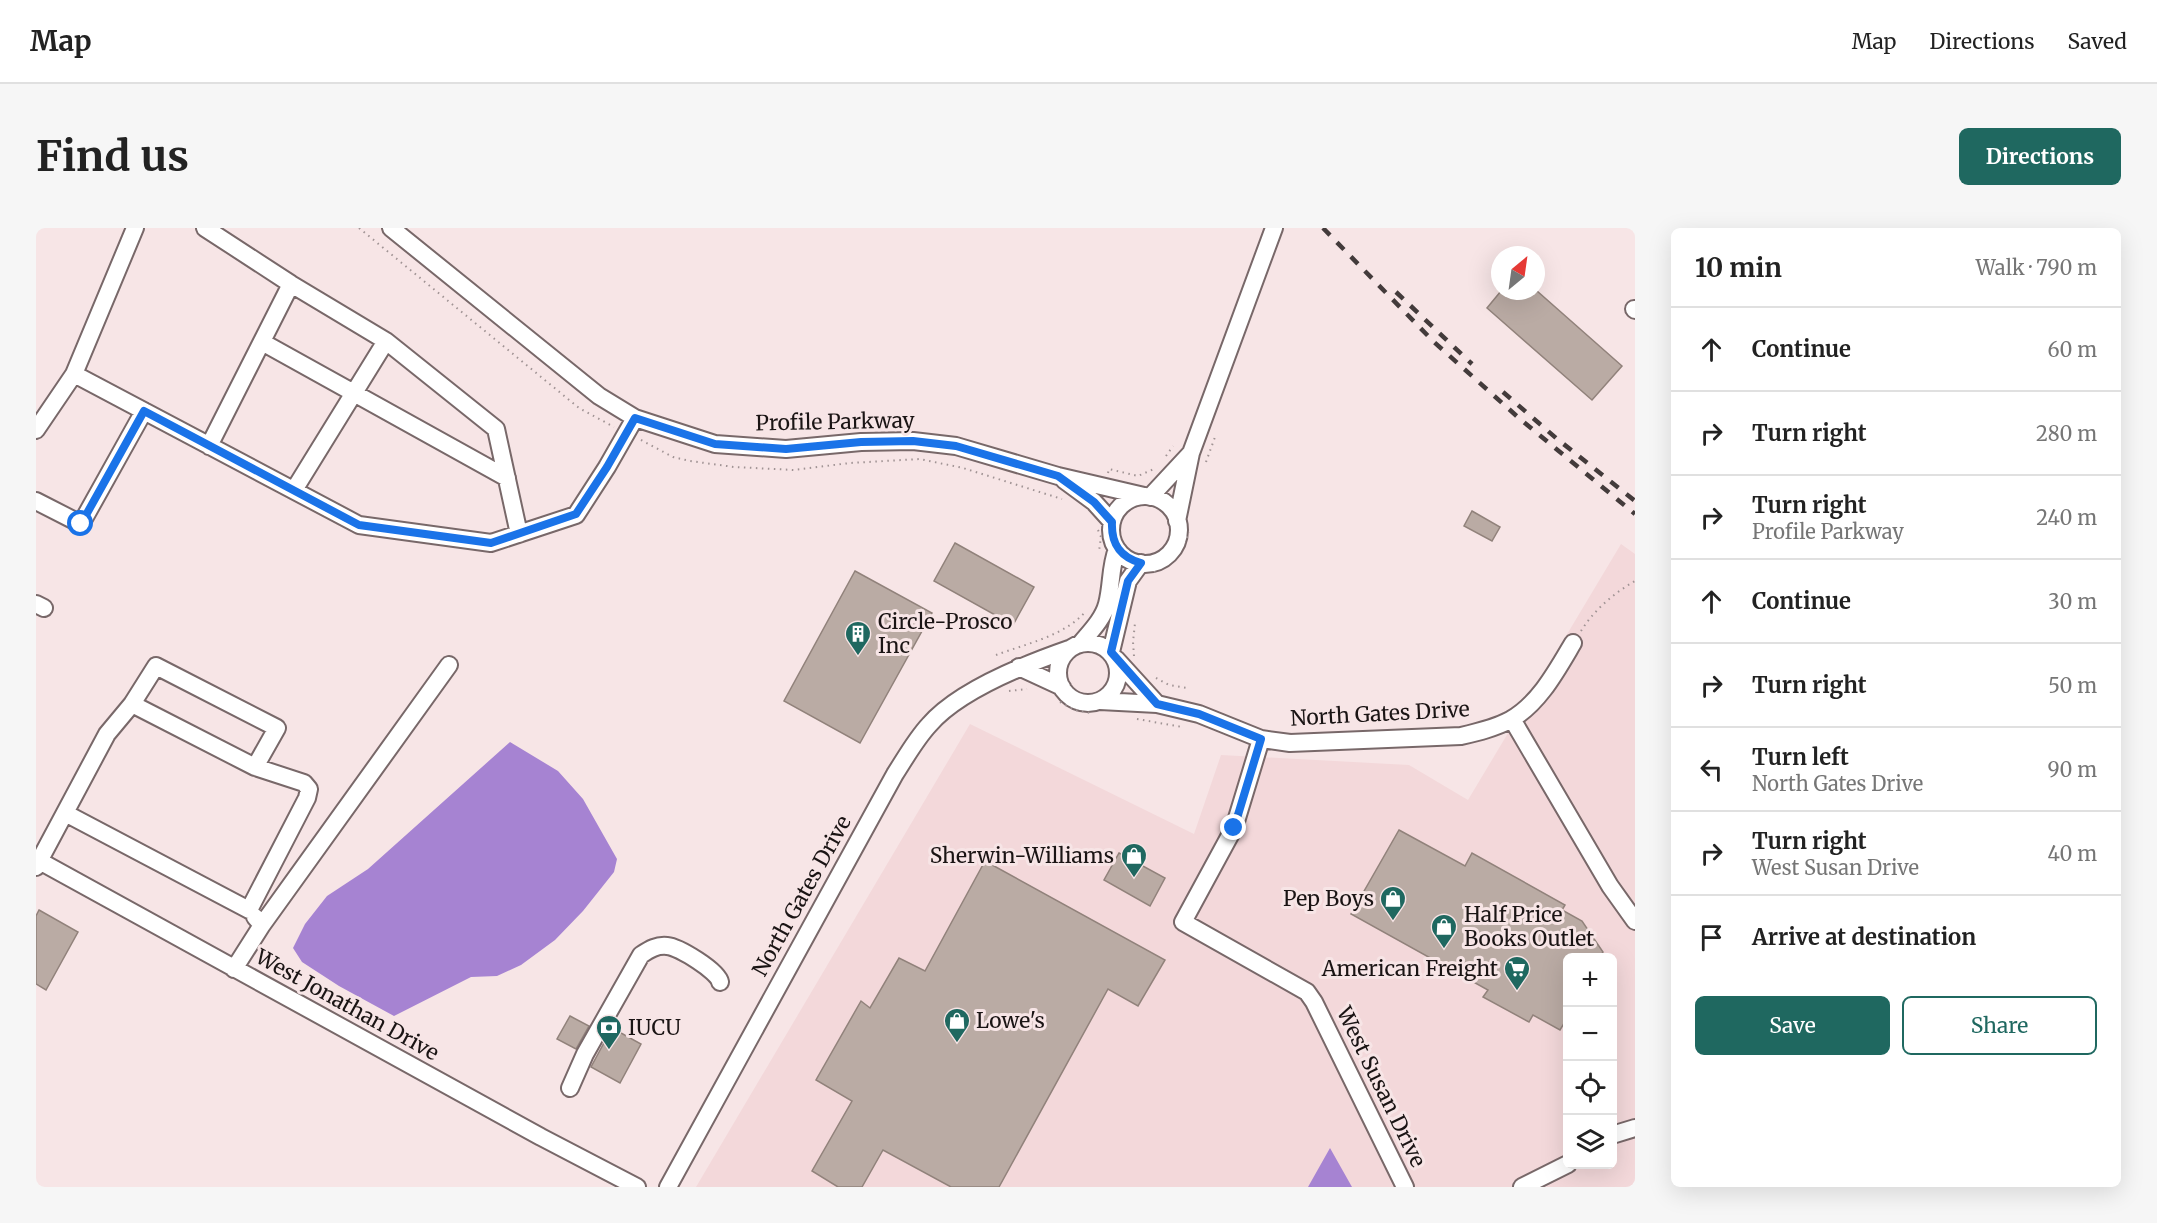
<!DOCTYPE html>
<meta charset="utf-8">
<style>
:root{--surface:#fff;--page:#f6f6f6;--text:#222;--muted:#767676;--line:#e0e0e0;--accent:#1f6860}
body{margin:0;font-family:Merriweather,serif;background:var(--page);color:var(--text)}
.controls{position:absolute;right:18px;bottom:18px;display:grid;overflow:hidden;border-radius:9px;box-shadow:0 6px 24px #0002}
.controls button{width:54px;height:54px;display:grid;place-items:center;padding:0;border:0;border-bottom:2px solid var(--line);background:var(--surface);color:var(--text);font:30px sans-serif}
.compass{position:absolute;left:1455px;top:18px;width:54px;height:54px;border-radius:50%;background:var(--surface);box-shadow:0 6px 24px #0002;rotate:29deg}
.stop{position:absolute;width:18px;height:18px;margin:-14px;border:4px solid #1a73e8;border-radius:50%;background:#fff}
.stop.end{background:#1a73e8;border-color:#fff;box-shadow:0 2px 6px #0008}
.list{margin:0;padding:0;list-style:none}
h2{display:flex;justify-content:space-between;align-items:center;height:78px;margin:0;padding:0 24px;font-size:26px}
h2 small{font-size:20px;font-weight:400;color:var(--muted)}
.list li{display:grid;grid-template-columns:39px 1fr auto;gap:18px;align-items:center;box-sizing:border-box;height:84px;padding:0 24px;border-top:2px solid var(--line)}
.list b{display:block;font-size:22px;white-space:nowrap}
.list p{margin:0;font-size:20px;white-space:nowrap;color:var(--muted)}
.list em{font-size:20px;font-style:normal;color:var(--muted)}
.actions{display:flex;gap:12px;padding:18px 24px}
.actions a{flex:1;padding:14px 0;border:2px solid var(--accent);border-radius:9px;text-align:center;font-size:21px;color:var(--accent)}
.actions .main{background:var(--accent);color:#fff}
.icon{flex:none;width:33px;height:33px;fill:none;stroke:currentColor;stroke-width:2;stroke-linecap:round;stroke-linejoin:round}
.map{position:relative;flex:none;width:1599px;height:959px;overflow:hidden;border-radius:9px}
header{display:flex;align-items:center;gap:36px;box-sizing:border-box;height:84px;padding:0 30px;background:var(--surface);border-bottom:2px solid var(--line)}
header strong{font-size:28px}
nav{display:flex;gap:33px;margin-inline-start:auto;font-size:21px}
.intro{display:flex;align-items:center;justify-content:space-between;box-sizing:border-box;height:144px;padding:0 36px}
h1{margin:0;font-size:42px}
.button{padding:15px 27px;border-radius:9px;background:var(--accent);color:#fff;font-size:21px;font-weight:700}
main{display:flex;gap:36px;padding:0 36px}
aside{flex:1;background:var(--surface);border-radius:9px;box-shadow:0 6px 24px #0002}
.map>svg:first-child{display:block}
.built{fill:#f3d8da;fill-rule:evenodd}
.water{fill:#a683d2}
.building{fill:#baaba4;stroke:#91827b;stroke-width:1.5}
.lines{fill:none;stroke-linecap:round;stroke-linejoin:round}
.minor-casing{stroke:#786869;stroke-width:20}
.path{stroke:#a09394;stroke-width:2;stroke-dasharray:1.5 4.5;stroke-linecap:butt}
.minor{stroke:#fff;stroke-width:16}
.rail{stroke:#433b3b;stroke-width:4.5;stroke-dasharray:10 10;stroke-linecap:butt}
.route{stroke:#1a73e8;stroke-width:8}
.labels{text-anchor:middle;stroke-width:6;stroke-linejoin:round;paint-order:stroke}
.street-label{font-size:21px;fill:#1a1414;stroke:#f7e5e6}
.poi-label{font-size:21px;fill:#1a1414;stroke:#f7e5e6;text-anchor:start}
</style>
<header>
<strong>Map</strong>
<nav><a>Map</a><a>Directions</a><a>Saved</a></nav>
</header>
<div class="intro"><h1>Find us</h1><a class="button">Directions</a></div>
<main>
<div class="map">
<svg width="1599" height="959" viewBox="0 0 1599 959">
<rect width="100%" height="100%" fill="#f7e5e6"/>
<path class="built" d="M1585,316L1599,326V959H660L934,496L1158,606L1185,527L1373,537L1432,572ZM1532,730H1576V936H1532Z"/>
<path class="water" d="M474,514L522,543L547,571L581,631L578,644L547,683L519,712L485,737L461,748L435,749L358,788L303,758L266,734L257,720L269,696L291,668L332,641Z
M1294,920L1316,959H1272Z"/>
<path class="building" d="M1465,63H1501L1586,138L1556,172L1451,80Z
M1436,283L1464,299L1456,313L1428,298Z
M919,315L998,359L977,397L898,353Z
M819,343L896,385L824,515L748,473Z
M1363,602L1429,638L1436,625L1529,677L1526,682L1546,693L1567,724L1564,729H1532V789L1524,802L1497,787L1493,794L1447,769L1452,762L1315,686Z
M1083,625L1129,650L1114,678L1068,652Z
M949,633L1129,732L1102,778L1072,761L963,959H915L847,922L826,959H802L776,943L816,873L780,852L825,773L834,780L863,730L889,743Z
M3,682L42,704L10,762L0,756V688Z
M534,788L553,798L540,821L521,811Z
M576,800L605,816L584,855L555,839Z"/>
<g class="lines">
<defs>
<path id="minor" d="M169,0L255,56L350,113L460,201L483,306
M355,0L563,168L599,190L679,216L750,221L825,214L877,213L920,218L1022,248L1108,268
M1598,81L1599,82
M226,114L471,250
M38,146L323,297L455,315L540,287L571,239L599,190
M0,202L38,146L99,0
M173,218L255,56
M1028,252L1058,274L1076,294
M258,262L350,113
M1075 302a34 34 0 1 1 68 0a34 34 0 1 1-68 0Z
M1114,269L1154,226
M0,273L45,296L108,183
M1141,293L1155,225L1238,0
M0,376L8,380
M1022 445a30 30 0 1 1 60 0a30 30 0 1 1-60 0Z
M1045,415C1055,403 1067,391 1071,376C1076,357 1074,339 1081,321
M1075,424L1092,353L1105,335
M1080,431L1121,476
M983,439L1026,459
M1064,473L1121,476L1163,486L1225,511L1254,515L1425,508C1442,504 1459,500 1474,492C1503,476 1521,442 1537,415
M96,476L219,539
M1476,491L1574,658L1599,693
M1225,511L1198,600L1147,694L1271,764L1278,774L1369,959
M0,631L505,909L601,959
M0,639L71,506L96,476L120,438L241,500L219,539L268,555L273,561L271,570L213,682L29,585
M226,697L413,437
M198,741L226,697L219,689
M534,860L549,826L605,727C614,721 621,717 631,718C643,719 682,743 684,754
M1576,907L1599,900
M632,959L859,546C870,529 880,511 893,497C923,462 990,436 1033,421
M1486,959L1532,936"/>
</defs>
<use href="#minor" class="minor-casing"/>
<path class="path" d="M323,0L543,180L578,199
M605,212L637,229L654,233L698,239L758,242L814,235L884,231L927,240L1026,271
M1130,228L1137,218
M1170,234L1179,209
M1072,245L1073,241L1102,248L1118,241
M1062,302L1065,309L1063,323
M1118,344C1133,333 1147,323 1153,304
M1545,403C1558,382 1578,365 1599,353
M960,427C989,416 1029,408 1050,383
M1098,428L1097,414L1099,395
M1120,450L1133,457L1151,460
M973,463L991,461
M1024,474L1039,482L1055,485
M1101,491L1146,499"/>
<use href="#minor" class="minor"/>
<path class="rail" d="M1287,0L1398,114L1484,191L1599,286
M1360,64L1436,136
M1467,164L1520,210L1599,273"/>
</g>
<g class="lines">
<path class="route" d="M45,296L108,183L323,297L455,315L540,286L571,239L599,190L679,216L750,221L825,214L877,213L920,218L1022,248L1058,274L1076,294C1075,316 1084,329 1105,335L1092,353L1075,424L1121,476L1163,486L1225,511L1198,600"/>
</g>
<defs>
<symbol id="building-pin" viewBox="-11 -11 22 30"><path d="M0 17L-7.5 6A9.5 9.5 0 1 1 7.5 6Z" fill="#1f6860" stroke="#f7e5e6"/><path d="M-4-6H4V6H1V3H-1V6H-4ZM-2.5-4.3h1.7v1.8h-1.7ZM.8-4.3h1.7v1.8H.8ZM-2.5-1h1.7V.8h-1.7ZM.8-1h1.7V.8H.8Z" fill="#fff"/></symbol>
<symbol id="shop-pin" viewBox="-11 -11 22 30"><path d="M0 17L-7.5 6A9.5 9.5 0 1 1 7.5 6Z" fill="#1f6860" stroke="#f7e5e6"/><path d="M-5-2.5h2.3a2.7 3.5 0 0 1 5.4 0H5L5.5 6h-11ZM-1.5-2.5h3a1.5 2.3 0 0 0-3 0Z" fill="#fff"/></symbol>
<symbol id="supermarket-pin" viewBox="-11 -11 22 30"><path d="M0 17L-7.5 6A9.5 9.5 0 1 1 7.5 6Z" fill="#1f6860" stroke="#f7e5e6"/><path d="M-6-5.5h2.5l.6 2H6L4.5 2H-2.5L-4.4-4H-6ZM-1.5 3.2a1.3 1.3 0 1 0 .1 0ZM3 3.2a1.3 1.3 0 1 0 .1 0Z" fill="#fff"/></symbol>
<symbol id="bank-pin" viewBox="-11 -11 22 30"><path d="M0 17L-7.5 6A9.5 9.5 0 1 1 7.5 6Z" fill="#1f6860" stroke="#f7e5e6"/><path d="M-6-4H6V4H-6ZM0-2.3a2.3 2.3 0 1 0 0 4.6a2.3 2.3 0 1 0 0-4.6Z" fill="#fff"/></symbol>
</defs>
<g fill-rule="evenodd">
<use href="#building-pin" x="807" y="391" width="30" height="40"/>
<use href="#shop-pin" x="1083" y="613" width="30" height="40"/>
<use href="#shop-pin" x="1342" y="656" width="30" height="40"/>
<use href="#shop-pin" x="1393" y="684" width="30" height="40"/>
<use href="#supermarket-pin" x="1466" y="726" width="30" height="40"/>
<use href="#shop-pin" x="906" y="778" width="30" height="40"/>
<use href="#bank-pin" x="558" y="785" width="30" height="40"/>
</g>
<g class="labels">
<g class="street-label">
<text transform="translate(799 194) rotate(-1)" y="7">Profile Parkway</text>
<text transform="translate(1344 486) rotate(-3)" y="7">North Gates Drive</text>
<text transform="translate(766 668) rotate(-61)" y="7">North Gates Drive</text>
<text transform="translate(311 777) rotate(29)" y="7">West Jonathan Drive</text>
<text transform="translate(1345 859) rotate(64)" y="7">West Susan Drive</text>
</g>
<g class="poi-label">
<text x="842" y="401">Circle-Prosco<tspan x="842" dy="24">Inc</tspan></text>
<text x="1078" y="635" text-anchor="end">Sherwin-Williams</text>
<text x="1338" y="678" text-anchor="end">Pep Boys</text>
<text x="1428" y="694">Half Price<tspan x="1428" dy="24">Books Outlet</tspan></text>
<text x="1462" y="748" text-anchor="end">American Freight</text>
<text x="940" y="800">Lowe's</text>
<text x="592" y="807">IUCU</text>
</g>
</g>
</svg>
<div class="controls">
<button>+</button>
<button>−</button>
<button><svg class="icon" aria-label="locate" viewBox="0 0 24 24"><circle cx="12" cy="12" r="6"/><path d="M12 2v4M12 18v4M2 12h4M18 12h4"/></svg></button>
<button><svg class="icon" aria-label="layers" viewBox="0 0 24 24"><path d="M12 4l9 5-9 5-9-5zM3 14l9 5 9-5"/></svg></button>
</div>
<svg class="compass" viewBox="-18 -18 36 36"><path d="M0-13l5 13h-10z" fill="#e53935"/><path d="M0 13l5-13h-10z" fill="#767676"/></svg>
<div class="stop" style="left:45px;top:296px"></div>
<div class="stop end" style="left:1198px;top:600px"></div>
</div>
<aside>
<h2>10 min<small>Walk · 790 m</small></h2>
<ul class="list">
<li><svg class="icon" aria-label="ahead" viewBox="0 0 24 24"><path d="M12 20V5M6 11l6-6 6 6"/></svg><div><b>Continue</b></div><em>60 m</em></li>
<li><svg class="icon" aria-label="right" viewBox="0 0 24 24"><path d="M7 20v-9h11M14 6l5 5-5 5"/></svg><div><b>Turn right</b></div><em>280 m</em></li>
<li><svg class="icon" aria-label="right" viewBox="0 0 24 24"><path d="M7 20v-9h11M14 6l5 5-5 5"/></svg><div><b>Turn right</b><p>Profile Parkway</p></div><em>240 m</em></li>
<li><svg class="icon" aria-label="ahead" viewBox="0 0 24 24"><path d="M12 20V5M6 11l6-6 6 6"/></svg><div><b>Continue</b></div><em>30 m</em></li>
<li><svg class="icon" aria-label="right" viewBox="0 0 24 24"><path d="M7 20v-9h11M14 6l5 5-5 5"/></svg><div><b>Turn right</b></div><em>50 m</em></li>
<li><svg class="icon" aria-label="left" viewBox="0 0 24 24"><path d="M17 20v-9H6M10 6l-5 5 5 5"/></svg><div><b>Turn left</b><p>North Gates Drive</p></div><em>90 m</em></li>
<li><svg class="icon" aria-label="right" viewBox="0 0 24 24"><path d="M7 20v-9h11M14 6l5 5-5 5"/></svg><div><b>Turn right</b><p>West Susan Drive</p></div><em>40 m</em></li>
<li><svg class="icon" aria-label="arrive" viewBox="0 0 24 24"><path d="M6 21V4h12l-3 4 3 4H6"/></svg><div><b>Arrive at destination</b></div></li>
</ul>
<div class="actions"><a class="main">Save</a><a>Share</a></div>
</aside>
</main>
